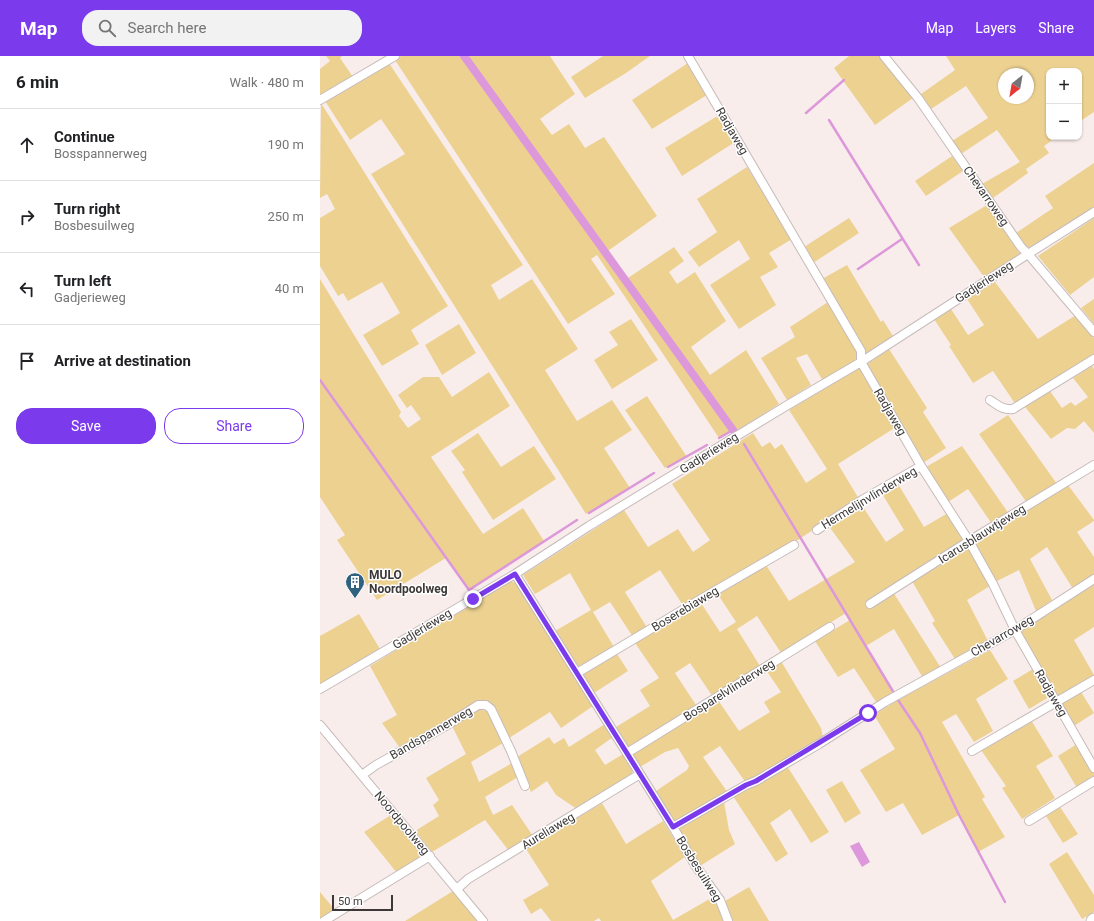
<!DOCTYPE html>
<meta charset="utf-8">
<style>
:root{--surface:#fff;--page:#f2f2f2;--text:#202124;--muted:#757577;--line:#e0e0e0;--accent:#7c3aed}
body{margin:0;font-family:Roboto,sans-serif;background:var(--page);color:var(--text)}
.controls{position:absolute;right:12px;top:12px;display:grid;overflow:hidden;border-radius:8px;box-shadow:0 1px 3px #0004}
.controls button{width:36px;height:36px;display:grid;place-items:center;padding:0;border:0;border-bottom:1px solid var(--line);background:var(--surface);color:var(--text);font:20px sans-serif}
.compass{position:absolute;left:678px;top:12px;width:36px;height:36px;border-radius:50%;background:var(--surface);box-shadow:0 1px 3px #0004;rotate:211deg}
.scale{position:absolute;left:12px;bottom:10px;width:61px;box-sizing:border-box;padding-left:4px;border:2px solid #3c3837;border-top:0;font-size:11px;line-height:14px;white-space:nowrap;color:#3c3837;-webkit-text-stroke:3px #fefefe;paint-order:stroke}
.stop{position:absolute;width:12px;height:12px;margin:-9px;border:3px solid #7c3aed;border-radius:50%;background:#fff}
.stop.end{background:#7c3aed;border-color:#fff;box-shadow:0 1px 4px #0008}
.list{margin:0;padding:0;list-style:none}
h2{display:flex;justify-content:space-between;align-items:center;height:52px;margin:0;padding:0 16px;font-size:17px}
h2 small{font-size:13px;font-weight:400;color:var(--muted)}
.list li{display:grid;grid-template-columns:26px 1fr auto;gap:12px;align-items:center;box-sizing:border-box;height:72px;padding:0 16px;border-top:1px solid var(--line)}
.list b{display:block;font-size:15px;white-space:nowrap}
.list p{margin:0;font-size:13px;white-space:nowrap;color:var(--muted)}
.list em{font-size:13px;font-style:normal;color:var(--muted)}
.actions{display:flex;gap:8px;padding:12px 16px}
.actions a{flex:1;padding:9px 0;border:1px solid var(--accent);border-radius:16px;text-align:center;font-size:14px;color:var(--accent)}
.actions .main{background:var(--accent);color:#fff}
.icon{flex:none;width:22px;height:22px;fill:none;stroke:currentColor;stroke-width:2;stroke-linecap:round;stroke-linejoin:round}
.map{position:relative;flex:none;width:774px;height:865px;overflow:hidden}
header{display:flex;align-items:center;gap:24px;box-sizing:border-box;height:56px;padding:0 20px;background:var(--accent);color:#fff}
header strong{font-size:19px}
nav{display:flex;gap:22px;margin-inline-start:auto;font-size:14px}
.search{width:280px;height:36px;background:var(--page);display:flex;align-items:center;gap:10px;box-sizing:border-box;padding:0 14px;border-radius:16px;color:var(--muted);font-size:15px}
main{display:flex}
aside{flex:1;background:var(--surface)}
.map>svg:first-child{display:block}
.green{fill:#ecd191;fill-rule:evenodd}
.water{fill:#dc98da}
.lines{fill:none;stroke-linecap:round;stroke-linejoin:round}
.stream{stroke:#dc98da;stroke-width:2.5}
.canal{stroke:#dc98da;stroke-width:8}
.street-casing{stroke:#c6bbba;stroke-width:10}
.primary-casing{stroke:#c6bbba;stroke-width:15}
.street{stroke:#fff;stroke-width:8}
.primary{stroke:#fff;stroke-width:13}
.route{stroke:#7c3aed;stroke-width:5}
.labels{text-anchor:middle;stroke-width:3;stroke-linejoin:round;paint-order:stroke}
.street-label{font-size:12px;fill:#3c3837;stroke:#fefefe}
.poi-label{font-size:12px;font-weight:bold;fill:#3c3837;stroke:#fefefe;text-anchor:start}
</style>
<header>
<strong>Map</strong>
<div class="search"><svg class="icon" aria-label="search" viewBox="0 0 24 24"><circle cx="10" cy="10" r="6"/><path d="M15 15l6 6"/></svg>Search here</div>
<nav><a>Map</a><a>Layers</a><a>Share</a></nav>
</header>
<main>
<aside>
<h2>6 min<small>Walk · 480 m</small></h2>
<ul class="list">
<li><svg class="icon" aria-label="ahead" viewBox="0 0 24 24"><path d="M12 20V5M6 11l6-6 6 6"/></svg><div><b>Continue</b><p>Bosspannerweg</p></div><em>190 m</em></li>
<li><svg class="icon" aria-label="right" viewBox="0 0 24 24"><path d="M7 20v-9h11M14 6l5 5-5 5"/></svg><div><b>Turn right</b><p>Bosbesuilweg</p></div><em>250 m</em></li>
<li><svg class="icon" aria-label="left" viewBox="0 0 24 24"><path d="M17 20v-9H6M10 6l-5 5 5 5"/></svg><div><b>Turn left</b><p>Gadjerieweg</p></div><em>40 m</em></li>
<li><svg class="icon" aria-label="arrive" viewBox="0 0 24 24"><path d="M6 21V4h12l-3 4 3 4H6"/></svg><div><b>Arrive at destination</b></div></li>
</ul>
<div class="actions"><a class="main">Save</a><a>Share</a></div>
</aside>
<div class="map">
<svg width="774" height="865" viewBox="0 0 774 865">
<rect width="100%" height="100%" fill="#f9edec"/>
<path class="green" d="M6,0H22L20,2L33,21L1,41L0,39V13L10,5Z
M81,0H230L255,38L220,63L232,79L249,68L265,92L284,81L337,160L285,197L305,224L354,191L364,205L349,216L357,228L375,216L406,265L371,291L390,319L426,294L459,348L415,376L413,374L399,382L277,199L271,203L295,238L248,268L75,4Z
M283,0H330L306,17L265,42L251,21Z
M529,0H559L593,42L555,69L514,12Z
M626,0H774V56L759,66V15H729V81H737L724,90L729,97L706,113L708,117L673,142L662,128L700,106L677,74L641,98L632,85L668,62L646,30L611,53L601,38L635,14ZM684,18H708V42H684Z
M69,7L203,209L171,229L179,244L212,223L258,293L225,314L257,365L292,344L312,374L284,392L310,432L266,458L51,118L85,98L61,63L30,84L5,45Z
M368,7L387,39L332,73L312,44Z
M1,47L128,250L91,274L99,288L62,310L43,279L80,257L62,226L28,245L23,237L18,240L0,210V162L15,153L7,138L0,142Z
M399,59L415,86L362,120L345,92Z
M632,100L643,115L606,140L595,125Z
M774,107V152L708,192L704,189L696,177L733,152L725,140Z
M427,111L472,183L449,197L458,211L440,221L456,249L419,273L390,229L430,203L419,184L379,211L368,196L397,176L377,143Z
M667,149L700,198L664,221L629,172Z
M529,162L539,177L493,207L484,191Z
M774,162V221L750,239L718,200Z
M527,209L561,266L563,264L573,280L548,297L545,296L502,223Z
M0,223L81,356L79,360L88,372L101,363L91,349L87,352L78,339L103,321H119L132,341L169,316L190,350L111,401L163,478L203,452L224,485L149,534L126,502L57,544L17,484L25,479L0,441Z
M675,226L718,283L756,259L774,282V301L696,349L673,315L653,327L629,290L631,289L614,263L631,253L648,279L664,269L647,243Z
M774,243V268L761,252Z
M508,246L538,297C537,310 514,318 503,325L487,298L476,302L491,329L467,344L441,302L475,281L470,271Z
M311,263L338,304L292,333L274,304L298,289L289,276Z
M139,268L156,297L122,319L105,289Z
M569,293L607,352L603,356L626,392L603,407L546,309Z
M772,310L774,313V377L764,365L755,373L747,372L731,383L705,351L730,335L742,352L751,346L755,350L768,341L753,322Z
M540,311L576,371L518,408L539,443L481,482L364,551L340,514L305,536L328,573L313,581L290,546L273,556L294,591L261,611L257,609L235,575L271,554L250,517L215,538L203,519L304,454L328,491L358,473L373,496L390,484L352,428L433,377L442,391L450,386L455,393L462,388L486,427L507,413L469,354Z
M327,340L367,401L345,412L305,354Z
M688,359L737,428L707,447L659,378Z
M158,377L181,411L214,390L236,423L173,464L142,416L145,414L131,395Z
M642,390L689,458L672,468L648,433L628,446L606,411Z
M578,428L604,471L628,457L645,485L546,547L548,552L573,536L621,612L603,622L574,573L546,590L574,637L556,646L534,612L518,621L495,585L530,564L526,557L461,597L437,560L417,573L440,610L393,641L370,607L355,617L376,649L309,692L296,671L330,650L320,634L339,622L315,587L381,547L400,576L416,566L397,537L446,509L469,545L535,506L508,469L541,448L566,486L584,474L561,436Z
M748,429L774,464V465L757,476L774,501V520L753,533L727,491L710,503L732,544L716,555L699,514L675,526L654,487Z
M649,490L670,530L647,544L668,585L635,603L612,567L615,565L592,525Z
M189,526H193L197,528L273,650L241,672L230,656L189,682C185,674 177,653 170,648C167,645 162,645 158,646L80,692L62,667L77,659L50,610L183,529Z
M774,527V571L754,584L774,619L737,642L699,575Z
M39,558L60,593L0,629V580Z
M670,594L688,623L656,643L673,675L654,686L636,658L622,666L665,741L662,743L685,781L658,796L639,759L602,779L583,747L566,756L540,714L575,693L554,659L578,644Z
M297,598L308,615L274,637L263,620L264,617Z
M461,605L501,672L503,681L426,727L400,690L383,701L408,737L355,766L352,765L336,735L367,714L369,710L358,692L345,696L320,711L311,698L398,644L419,675L450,656L444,646L461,636L446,614Z
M713,613L729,641L709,653L693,625Z
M761,636L774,657L754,670L741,648Z
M158,654C163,654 166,654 169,658L183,687L151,706L159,726L192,707L198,721L165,741L173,759L192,749L213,780L189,795L165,764L112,796L95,775L119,760L113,749L119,744L106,722L146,698L132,670Z
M711,664L733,700L716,710L735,742L702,763L682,732L686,730L661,694Z
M285,668L293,681L275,694L285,709L303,698L312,713V718L309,722L257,753L236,739L227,725L211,736L197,701L229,681L234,688L244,682L249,691Z
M757,688L774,717V721L757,732L738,700Z
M467,710L509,776L491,787L470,753L450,767L468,798L456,806L413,740L436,730Z
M522,725L541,757L525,767L506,734Z
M404,746L409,774L415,788L380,810L358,772Z
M282,747L306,788L343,765L365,801L331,825L353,864L393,841L398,847L405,865H281L279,862L274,865H231L221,852L211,858L203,844L229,829L206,793Z
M740,751L758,778L743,787L726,760Z
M71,759L102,798V801L77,817L44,776Z
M747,796L774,839V856L762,863L729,808Z
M429,831L449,865H413L405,845Z
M133,835L158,865H85Z
M0,836L15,854L0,863Z"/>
<path class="water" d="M539,786L550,806L542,811L530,790Z"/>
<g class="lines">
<path class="stream" d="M486,57L524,24
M509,64L599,209
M538,213L582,183
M0,324L149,534L257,464
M399,382L413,374
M424,388L574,637
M348,411L387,389
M269,457L334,417
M578,644L600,677L639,759L685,846"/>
<path class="canal" d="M144,0L413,374"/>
<defs>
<path id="street" d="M368,0L541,295V306L601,410L649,485L673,528L695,574L774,712
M564,0L598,42L701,191L708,198L774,276
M0,44L75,0
M670,344C679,350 683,354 693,353L774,303
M497,474L542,444L601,410
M195,518L320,718L353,771L375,809L400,844L408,865
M550,548L649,485L774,409
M257,617L381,543L474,489
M0,633L85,583L195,518L269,470L466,350L541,306L708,198L774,156
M0,669L163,865
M652,695L774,624
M307,697L510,571
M42,719L56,709L124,671L158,649H166L171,653L191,695L205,730
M709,765L774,725
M353,771L426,729L436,725L499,688L565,646L695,574L774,523
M137,833L148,823L320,718
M4,865L110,800"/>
<path id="primary" d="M773,865L774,864"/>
</defs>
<use href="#street" class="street-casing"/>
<use href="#primary" class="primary-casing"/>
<use href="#street" class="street"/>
<use href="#primary" class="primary"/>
</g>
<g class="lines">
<path class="route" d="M153,543L195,518L353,771L426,729L436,725L548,657"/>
</g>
<defs>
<symbol id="building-pin" viewBox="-11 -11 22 30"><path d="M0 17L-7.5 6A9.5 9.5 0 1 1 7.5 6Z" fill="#30617f" stroke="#fefefe"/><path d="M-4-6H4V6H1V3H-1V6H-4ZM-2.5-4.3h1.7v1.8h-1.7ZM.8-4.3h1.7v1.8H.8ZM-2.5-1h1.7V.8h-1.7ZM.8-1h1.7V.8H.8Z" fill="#fff"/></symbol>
</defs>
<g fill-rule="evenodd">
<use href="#building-pin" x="24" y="515" width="22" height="30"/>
</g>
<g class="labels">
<g class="street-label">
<text transform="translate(412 75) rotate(60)" y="4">Radjaweg</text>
<text transform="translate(666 140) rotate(55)" y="4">Chevarroweg</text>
<text transform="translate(664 226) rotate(-33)" y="4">Gadjerieweg</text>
<text transform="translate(570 356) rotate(60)" y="4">Radjaweg</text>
<text transform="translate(389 397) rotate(-32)" y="4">Gadjerieweg</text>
<text transform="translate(549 442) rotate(-31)" y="4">Hermelijnvlinderweg</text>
<text transform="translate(662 478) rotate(-32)" y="4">Icarusblauwtjeweg</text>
<text transform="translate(365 553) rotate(-31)" y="4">Boserebiaweg</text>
<text transform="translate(102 573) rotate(-31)" y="4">Gadjerieweg</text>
<text transform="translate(682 580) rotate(-30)" y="4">Chevarroweg</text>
<text transform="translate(409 634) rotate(-32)" y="4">Bosparelvlinderweg</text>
<text transform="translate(731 637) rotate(60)" y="4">Radjaweg</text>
<text transform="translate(111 677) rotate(-30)" y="4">Bandspannerweg</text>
<text transform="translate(82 767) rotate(50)" y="4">Noordpoolweg</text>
<text transform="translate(228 775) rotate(-31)" y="4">Aureliaweg</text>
<text transform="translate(379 813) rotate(58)" y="4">Bosbesuilweg</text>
</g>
<g class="poi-label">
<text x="49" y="523">MULO<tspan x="49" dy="14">Noordpoolweg</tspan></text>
</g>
</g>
</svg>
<div class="controls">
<button>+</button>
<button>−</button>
</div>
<svg class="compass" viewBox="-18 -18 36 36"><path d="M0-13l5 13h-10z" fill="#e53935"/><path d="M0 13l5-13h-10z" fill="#757577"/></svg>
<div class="scale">50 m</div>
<div class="stop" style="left:548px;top:657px"></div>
<div class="stop end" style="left:153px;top:543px"></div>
</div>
</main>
